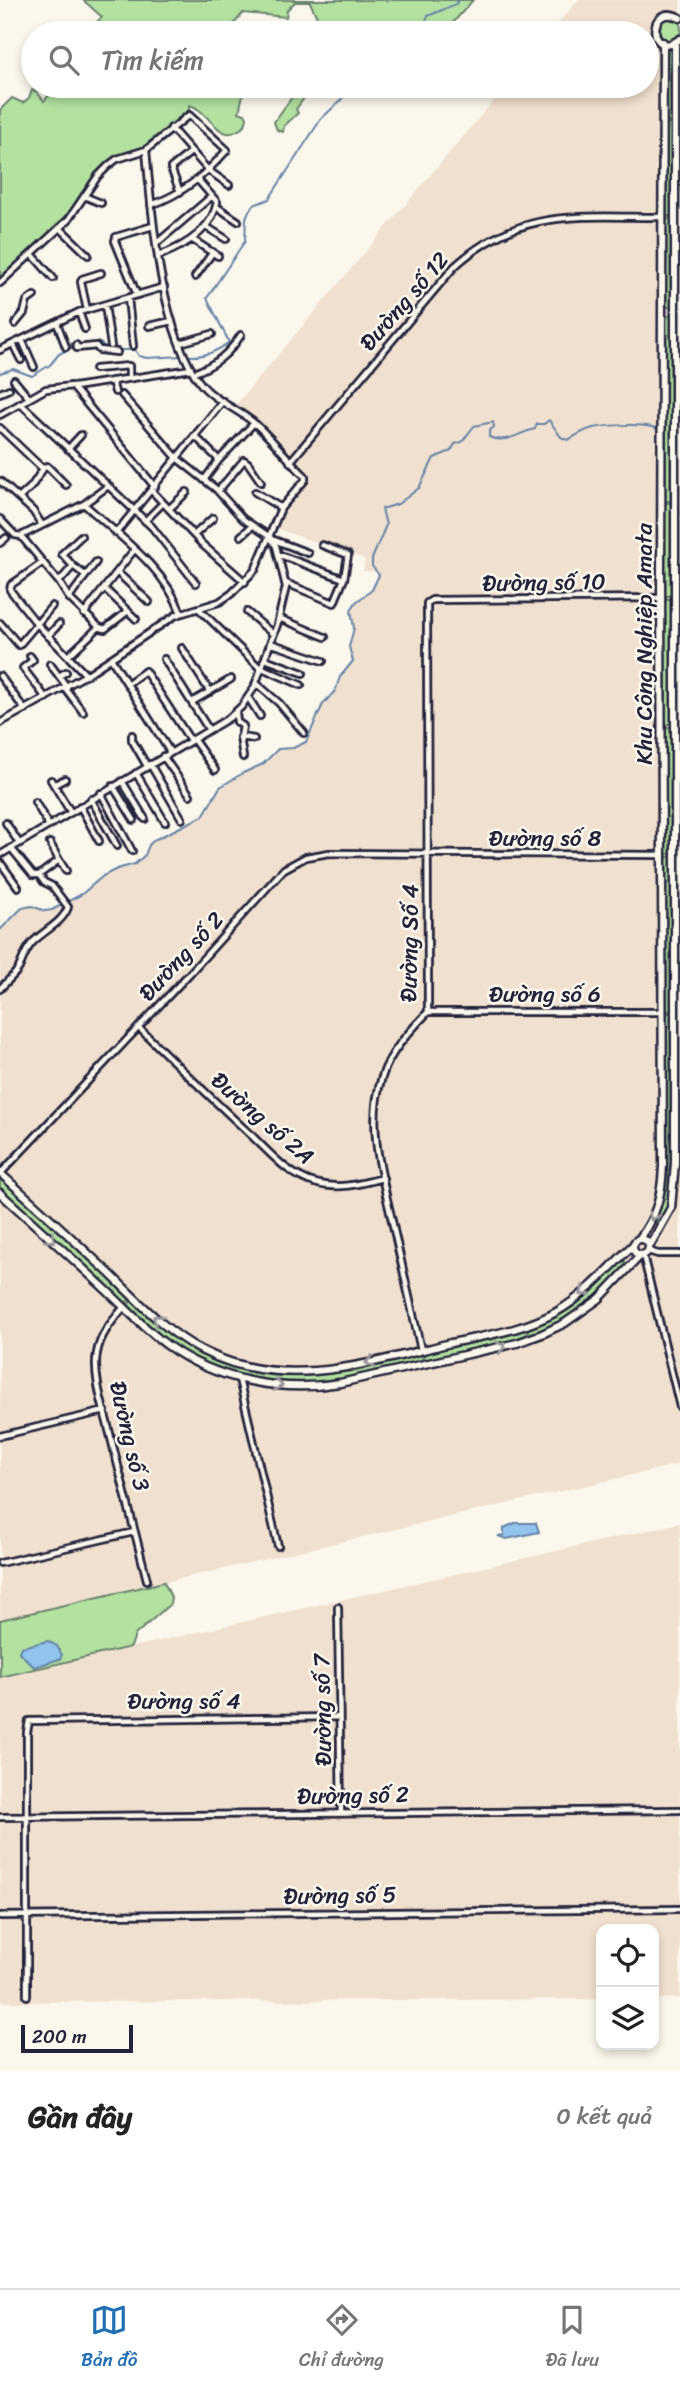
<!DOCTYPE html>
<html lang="vi">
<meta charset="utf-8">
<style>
:root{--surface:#fff;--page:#f6f6f6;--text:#222;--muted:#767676;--line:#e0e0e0;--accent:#1f6fb2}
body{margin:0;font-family:Sriracha,sans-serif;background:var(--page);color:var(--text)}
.controls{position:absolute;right:21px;bottom:21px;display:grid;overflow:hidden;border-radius:14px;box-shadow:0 4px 10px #0003}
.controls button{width:63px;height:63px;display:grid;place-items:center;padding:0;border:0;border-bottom:2px solid var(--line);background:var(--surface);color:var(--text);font:35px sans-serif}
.scale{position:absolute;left:21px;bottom:18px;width:112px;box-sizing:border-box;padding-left:7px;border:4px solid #22223b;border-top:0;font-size:19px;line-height:24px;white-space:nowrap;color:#22223b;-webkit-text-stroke:5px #fbf7ec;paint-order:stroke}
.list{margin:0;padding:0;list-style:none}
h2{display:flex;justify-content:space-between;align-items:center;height:91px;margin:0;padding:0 28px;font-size:30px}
h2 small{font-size:23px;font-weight:400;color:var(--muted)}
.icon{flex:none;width:38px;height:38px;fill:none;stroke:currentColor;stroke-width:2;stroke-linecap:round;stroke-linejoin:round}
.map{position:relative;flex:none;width:680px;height:2071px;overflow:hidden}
.search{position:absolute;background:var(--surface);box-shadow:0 4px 10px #0003;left:21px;right:21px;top:21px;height:77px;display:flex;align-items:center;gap:18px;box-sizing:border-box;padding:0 24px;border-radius:38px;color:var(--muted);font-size:26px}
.sheet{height:217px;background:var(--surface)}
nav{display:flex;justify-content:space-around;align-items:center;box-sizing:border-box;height:98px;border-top:2px solid var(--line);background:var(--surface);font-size:19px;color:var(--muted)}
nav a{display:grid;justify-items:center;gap:4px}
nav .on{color:var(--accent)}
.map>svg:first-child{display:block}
.built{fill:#f0e0cf}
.green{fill:#b2e1a0;stroke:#6a826e;stroke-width:2}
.water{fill:#91c3ed;stroke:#6583a6;stroke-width:2}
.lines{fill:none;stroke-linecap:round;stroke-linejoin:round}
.stream{stroke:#6583a6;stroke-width:2}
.street-casing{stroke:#22223b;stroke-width:10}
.secondary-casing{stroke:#22223b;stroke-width:11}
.street{stroke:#fbf7ec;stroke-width:4.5}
.secondary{stroke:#fbf7ec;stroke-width:6}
.oneway{stroke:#99979c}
.labels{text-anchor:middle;stroke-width:5;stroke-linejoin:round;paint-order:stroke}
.street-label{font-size:23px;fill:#22223b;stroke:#fbf7ec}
</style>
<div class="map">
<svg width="680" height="2071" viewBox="0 0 680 2071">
<rect width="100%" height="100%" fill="#fbf7ec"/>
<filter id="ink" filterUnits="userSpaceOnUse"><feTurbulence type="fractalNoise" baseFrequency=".0143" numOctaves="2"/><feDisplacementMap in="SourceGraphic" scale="14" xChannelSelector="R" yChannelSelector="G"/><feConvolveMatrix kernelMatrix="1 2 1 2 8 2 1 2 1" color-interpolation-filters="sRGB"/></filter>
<g filter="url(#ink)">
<path class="built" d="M578,0H680V1464L0,1620V930L22,908L32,906L45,911L52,910L82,894L103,876L117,869L135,864L145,855L149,845L156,839L186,826L203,816L220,787L243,773L263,764L278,749L298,747L310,735L323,704L335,691L340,677L353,661L349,647L354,628L351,614L353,607L356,602L372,590L379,575L378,571H363L365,559L275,528L282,509L307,480L255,423L234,407L506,86H647V33H550Z
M680,1523V1998L654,1999V1929H601V1999L0,2002V1677Z"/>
<path class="green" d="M83,0H473L444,33H324L310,2H295L287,10L286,17L243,13L233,25L234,33H86L102,17Z
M657 29a12 12 0 1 1 24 0a12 12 0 1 1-24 0Z
M665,45H673V122H664Z
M57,86H245L239,112L245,114L247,118C246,125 243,128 237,131C218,142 207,108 189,105V113L146,149L108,164L66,219L0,281V110L12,98L23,103L29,98L32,90L37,92L44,101Z
M300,86H313L296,109L298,113L284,126L283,132L277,130L274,122Z
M664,124H673V216H664Z
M664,218L673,219V307H665Z
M665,316H673L672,501H663Z
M663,503H672V596H664Z
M664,599H672L673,724H664Z
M664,727H673V854H664Z
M664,857H673L672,1011H664Z
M664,1013H672L673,1163L669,1207L661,1223L657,1224L654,1222L663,1194L664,1182Z
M0,1176L131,1298L125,1304L0,1190Z
M622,1259L629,1266L598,1297L564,1321L530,1336L527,1328L561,1311Z
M133,1299L182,1342L263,1372L291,1375L329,1373L421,1353L423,1362C395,1368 367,1377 340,1381C277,1390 208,1376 158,1335C147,1326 137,1316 127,1306Z
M525,1329L528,1337L426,1362L423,1352Z
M164,1582L171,1597L170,1604L135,1635L131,1647L0,1677V1620Z"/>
<path class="water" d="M515,1523H536L539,1532L507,1539L498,1536L504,1535V1528Z
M48,1641L57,1646L62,1655L60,1659L34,1667L19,1652L21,1647Z"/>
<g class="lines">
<path class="stream" d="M421,33L428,16L456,4L458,0
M79,345L100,343L106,348
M118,350H135L139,356L147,358L182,356
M188,356C204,357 217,352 229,342L207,298L245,241L246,218L249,211L254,205L269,199L321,119L339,102L352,86
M0,373L13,369L32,376L50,365L59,354L73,347
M0,930L22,908L32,906L45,911L52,910L82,894L103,876L117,869L135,864L145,855L149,845L154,840L203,816L220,787L243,773L263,764L278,749L293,748L306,742L323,704L335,691L340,677L353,661L349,647L354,628L351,610L356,602L372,590L379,575L372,566V559L386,525L382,509L398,504L419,488L434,458L451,451L455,444L462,442L474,426L493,422L494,427L489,431V437C506,445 520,432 535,429L537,424H544L549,420L561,437L568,440C575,436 585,430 593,428C609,425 644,423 659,429"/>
<defs>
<path id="street" d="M171,128L208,170L229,185
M146,150L189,115L227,150C206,174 183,194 151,205
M180,192L171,168L191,152
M84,196L101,203
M217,207L238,221
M205,226L226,239
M60,228L88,255
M193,240L218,256
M157,243L212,196
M32,254L53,278
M158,256C183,247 212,231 217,202L198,180
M195,277L213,252
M0,283L68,220L98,176L109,165L117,159L146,150C152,215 160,332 201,384C214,400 237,409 253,422C272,438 287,459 305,476V480L281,508L255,570L231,594L219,602L176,615L86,675L0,723
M137,295L115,241L116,237L153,226
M128,298L133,346
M105,305L111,346
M87,310L81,282L82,279L101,273
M79,312L85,329
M57,323L66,347
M15,324L24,313L27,301L34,296
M149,326L172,321
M22,340L34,367
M180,343L212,334
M13,344L21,360
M76,345L77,348L96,346L99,350L117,352
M0,350L79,312L164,287
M95,369L129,366V378
M194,373C215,365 229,354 241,335
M14,380L29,398
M112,381L115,392
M74,387L191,369
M0,393L9,389
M20,403L152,527L196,583
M0,415L46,389L72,386L155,487
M0,428L43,469L31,487L19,498
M195,436L219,460
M68,449L81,435
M290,462L454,267C519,207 581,217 662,217
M43,468L47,466L66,485
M204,480L219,460L254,423
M0,481L33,511L42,525
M152,491L203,545L245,582
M218,491L244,460L248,463L261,482
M255,492L281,508
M84,504C119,536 165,568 181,613
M169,509L187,492
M0,519L15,535L21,536L84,504L108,486
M145,521L163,503
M116,533L223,401
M194,535L213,518
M21,536L59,582L69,598L99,627L105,629L128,611
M241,536L252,526
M274,540L308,553
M0,543L6,538
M280,555L344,579
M42,563L11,585L10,590L37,624L86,675
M73,566L62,554L81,536
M118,573L149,602
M59,582L73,566L85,575
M286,583L334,603L344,579L348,555L322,545
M105,589L136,619
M69,598L96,562
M199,609L261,669
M247,612L273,634
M84,614L134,550
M279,618L325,637
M0,623L19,645L52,606
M48,636L59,624
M270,643L323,661
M182,648L210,692
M30,656L33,660L23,668L46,698
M68,656L99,627
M164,659L209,730
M265,659L303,673
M112,660L170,752
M50,664L67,687
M262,668L301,685
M0,676L25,710
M59,676L66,672
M256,683L279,703L304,733
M127,684L145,671L190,740
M65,688L83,712
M248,697L260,716
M192,702L231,679
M236,713L237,722L243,726L241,737L254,739
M132,735V740L147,766
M240,737L243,757
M193,739L215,770
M163,756L190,795
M150,764L182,819
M136,773L165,822
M51,780L70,811
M122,781L145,819
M54,785L65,779
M113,786L134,820
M101,793L132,851
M91,799L117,846
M35,802L48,824
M80,806L99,841
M6,823L19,843
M0,855L229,718L242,706L254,688L277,625L286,587L276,546L270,537L243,519L216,489L178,459L122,395
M59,860L66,871
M0,862L18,887
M39,875L59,860L50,843
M0,989C6,982 15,975 19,968C23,959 25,951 32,943C43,931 63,923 68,907L52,886L44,882L39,875H33L11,848
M428,1012H662
M139,1028C176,1064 213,1100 251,1135C270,1153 289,1176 315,1183C338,1190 360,1184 383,1178
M1,1173L190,973L284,869L306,857L329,853L662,855
M648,1251L658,1254H680
M643,1255L680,1407
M124,1307C112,1321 100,1335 97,1353C92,1377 106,1415 111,1438C123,1486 135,1533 147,1580
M421,1350C412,1310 403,1270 394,1230C384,1182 365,1126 382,1077C390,1051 410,1031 428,1012L427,603L432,600L662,598
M239,1379L278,1546
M0,1436L105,1411
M0,1563L134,1532
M338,1607L341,1813
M0,1817L680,1810
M0,1916L680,1909
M27,1996V1732L29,1721L339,1717"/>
<path id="secondary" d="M680,18C646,0 648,63 680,39
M0,1173C37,1206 73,1239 109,1273C139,1302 166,1332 203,1351C283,1392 370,1363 451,1343C488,1335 525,1330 558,1311C587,1294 609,1268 633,1245
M0,1193C34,1224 69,1255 103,1287C124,1306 143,1328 167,1345C215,1380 281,1393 340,1383L517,1343L542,1334L565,1323L599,1299L641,1255
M639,1239C657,1216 662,1194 663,1165L661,570L663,42
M633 1247a8 8 0 1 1 16 0a8 8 0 1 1-16 0Z
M649,1247L671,1208L675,1163V42"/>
</defs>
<use href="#street" class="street-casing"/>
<use href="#secondary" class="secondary-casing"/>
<use href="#street" class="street"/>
<use href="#secondary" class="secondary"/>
</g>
<defs><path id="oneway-chevron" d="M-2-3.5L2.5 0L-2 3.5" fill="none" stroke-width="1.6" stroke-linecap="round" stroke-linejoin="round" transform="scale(1.75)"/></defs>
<g class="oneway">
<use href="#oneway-chevron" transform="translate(653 1216) rotate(114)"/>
<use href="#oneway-chevron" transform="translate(51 1239) rotate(42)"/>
<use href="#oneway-chevron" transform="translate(584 1292) rotate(140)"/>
<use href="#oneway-chevron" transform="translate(157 1319) rotate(-139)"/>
<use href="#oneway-chevron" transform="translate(501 1347) rotate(-13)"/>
<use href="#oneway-chevron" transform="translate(370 1362) rotate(168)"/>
<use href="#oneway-chevron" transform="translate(278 1385) rotate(8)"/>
</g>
</g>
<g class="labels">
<g class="street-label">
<text transform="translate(404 301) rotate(-49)" y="8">Đường số 12</text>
<text transform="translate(544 582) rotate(-1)" y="8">Đường số 10</text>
<text transform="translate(644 644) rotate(-90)" y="8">Khu Công Nghiệp Amata</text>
<text x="545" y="846">Đường số 8</text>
<text transform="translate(409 943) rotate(-89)" y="8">Đường Số 4</text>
<text transform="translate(181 956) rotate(-47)" y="8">Đường số 2</text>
<text x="545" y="1002">Đường số 6</text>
<text transform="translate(263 1118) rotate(41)" y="8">Đường số 2A</text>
<text transform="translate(130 1436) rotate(77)" y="8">Đường số 3</text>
<text x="184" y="1709">Đường số 4</text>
<text transform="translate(322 1710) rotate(-91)" y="8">Đường số 7</text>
<text transform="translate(353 1795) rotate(-1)" y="8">Đường số 2</text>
<text transform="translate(340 1895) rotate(-1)" y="8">Đường số 5</text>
</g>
</g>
</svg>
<div class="controls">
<button><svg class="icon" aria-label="locate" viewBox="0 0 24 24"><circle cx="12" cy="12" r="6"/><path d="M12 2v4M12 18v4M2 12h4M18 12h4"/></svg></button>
<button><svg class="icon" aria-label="layers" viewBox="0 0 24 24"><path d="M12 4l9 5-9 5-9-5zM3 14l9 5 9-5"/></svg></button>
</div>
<div class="scale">200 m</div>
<div class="search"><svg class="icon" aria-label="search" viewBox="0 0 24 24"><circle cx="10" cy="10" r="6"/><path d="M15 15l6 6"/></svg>Tìm kiếm</div>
</div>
<section class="sheet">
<h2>Gần đây<small>0 kết quả</small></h2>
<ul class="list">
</ul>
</section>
<nav>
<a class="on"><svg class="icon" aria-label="map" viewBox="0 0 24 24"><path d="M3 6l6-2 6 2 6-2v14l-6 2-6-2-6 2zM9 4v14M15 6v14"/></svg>Bản đồ</a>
<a><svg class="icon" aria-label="directions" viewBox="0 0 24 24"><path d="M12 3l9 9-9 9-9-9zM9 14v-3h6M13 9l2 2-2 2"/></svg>Chỉ đường</a>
<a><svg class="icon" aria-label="saved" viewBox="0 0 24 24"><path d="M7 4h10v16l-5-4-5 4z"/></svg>Đã lưu</a>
</nav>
